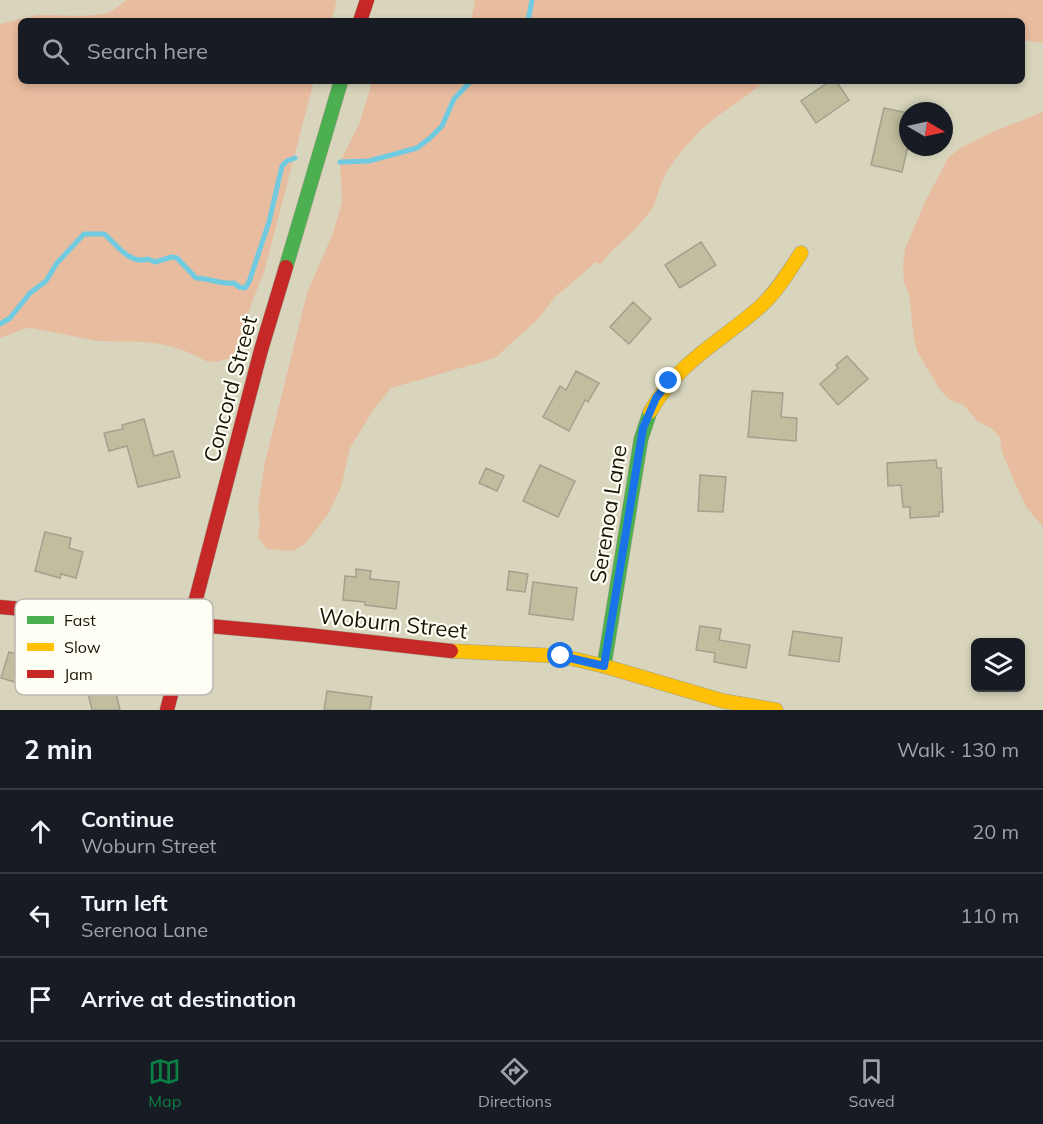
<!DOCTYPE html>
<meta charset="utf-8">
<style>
:root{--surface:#171b24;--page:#242831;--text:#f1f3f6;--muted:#9ea1a6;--line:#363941;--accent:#0b8043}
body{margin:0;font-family:Mulish,sans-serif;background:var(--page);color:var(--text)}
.controls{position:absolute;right:18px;bottom:18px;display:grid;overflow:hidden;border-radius:9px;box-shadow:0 3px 9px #0003}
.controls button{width:54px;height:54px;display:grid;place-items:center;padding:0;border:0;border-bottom:2px solid var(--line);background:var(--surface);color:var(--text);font:30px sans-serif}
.compass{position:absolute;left:899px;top:102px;width:54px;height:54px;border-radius:50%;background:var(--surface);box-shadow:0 3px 9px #0003;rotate:99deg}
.stop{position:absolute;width:18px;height:18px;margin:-14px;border:4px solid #1a73e8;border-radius:50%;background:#fff}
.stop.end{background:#1a73e8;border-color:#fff;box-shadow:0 2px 6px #0008}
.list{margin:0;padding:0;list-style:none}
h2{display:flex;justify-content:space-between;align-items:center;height:78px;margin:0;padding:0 24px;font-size:26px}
h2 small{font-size:20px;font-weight:400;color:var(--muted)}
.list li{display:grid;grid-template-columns:39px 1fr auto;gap:18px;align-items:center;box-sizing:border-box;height:84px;padding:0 24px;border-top:2px solid var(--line)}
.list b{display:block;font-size:22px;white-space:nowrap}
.list p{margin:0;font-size:20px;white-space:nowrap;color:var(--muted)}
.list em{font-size:20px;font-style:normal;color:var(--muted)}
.icon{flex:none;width:33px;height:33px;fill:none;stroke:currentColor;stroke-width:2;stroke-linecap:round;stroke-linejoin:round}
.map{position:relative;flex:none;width:1043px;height:710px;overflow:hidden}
.search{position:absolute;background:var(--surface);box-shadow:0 3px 9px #0003;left:18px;right:18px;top:18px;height:66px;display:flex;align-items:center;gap:15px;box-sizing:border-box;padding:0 21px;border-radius:9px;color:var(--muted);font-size:22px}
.sheet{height:330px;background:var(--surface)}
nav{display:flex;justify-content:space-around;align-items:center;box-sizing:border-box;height:84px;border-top:2px solid var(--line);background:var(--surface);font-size:16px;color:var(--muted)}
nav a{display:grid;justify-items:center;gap:3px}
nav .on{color:var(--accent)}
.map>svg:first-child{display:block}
.green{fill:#e8bc9f}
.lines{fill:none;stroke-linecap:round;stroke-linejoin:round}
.stream{stroke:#71cbe0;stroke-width:5}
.building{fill:#c1be9f;stroke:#a3a08d;stroke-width:1.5}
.fast-casing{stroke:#a09e8a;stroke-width:15}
.slow-casing{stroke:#a09e8a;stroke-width:15}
.jam-casing{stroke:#a09e8a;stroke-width:15}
.fast{stroke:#4caf50;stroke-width:14}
.slow{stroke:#ffc107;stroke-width:14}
.jam{stroke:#c62828;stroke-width:14}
.route{stroke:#1a73e8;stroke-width:8}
.labels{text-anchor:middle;stroke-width:4.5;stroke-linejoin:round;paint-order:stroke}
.street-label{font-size:22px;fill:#181605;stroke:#fffef5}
.key{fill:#fffef5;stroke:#bab8ad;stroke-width:1.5}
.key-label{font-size:16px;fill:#181605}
</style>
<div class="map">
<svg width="1043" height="710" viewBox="0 0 1043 710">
<rect width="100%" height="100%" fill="#d8d5bc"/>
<path class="green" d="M127,0H337L331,21H21V81H314L264,272L252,302L237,352L231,358L215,362L206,361L183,350L165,345L147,342L98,341L31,328L23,329L0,338V24L37,15L85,16L104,14L112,11Z
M475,0H1043V43L1022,40V21H471Z
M765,81C743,101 716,113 696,135C684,148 670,164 663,180C658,189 657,201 651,210C637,230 616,245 600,264L596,262L555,297L538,319L495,358L391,388L374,409L350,448L341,487L329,513L305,544L293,551L267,549L258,538L260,522L258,507L265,462L307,293L333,233L342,202L340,162L360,122L372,82Z
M1043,112V527L1027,508L1014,481L1002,452L1000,437L991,428L978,422L964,405L950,400L941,391L918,353L914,339L909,295L904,282L903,265L905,249L925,202L948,158L960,148L990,133Z"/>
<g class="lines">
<path class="stream" d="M528,21L532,0
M340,162L369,161L417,148L430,138L442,126L454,99L471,81
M0,324L10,318L30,293L46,281L57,263L84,234H104C117,244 129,265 148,259L155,262L172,257L177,258L196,278C209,278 222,285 234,283L239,287L245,288L249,282L269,222L282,166L287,161L295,158"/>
</g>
<path class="building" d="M830,81H836L849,100L816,123L801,101Z
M884,108L908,113V146L902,172L871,165Z
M701,242L716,265L680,288L665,265Z
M633,302L651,319L629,344L610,327Z
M847,356L868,379L838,405L820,384L838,368L836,365Z
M576,371L599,383L588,402L585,400L569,431L543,417L560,386L566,390Z
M752,391L783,393L781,417L797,418L796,441L748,437Z
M144,419L154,456L173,451L180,477L138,487L127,446L109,451L104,433L123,429L122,425Z
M936,460L937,468H941L943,512H939V516L910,518V507H903L901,485L888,486L887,463Z
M540,465L575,481L558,517L523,501Z
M486,468L504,476L497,491L479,483Z
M700,475L726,477L723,512L698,511Z
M45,532L71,538L69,548L83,552L76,578L61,574L60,578L35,571Z
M356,569L371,571L370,579L399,582L396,609L365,605V602L343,600L345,576L356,577Z
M509,571L528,574L525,592L507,590Z
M533,582L577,588L573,620L529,614Z
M700,626L721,629L719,640L750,645L746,668L714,662L715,653L696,650Z
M793,631L842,638L839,662L789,655Z
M9,652L53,665L45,691L1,678Z
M107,653L120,710H92L80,659Z
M327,691L372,697L370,710H324Z"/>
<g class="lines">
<defs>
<path id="fast" d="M286,267L341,81
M604,666L641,439L650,412"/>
<path id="slow" d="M650,412C678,361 721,342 762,305C778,290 789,271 801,253
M451,651L561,656L604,666L723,701L776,710"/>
<path id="jam" d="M360,21L367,0
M0,607L308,635L451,651
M167,710L261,350L286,267"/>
</defs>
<use href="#fast" class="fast-casing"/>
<use href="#slow" class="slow-casing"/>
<use href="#jam" class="jam-casing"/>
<use href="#fast" class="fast"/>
<use href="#slow" class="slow"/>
<use href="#jam" class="jam"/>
</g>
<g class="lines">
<path class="route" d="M561,656L604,666L643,428L656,398L669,381"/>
</g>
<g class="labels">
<g class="street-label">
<text transform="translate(230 389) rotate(-75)" y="8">Concord Street</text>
<text transform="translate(608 514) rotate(-81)" y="8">Serenoa Lane</text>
<text transform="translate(393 623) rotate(6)" y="8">Woburn Street</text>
</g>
</g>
<rect x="15" y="599" width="198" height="96" rx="9" class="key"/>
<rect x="27" y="616" width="27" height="8" fill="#4caf50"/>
<rect x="27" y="643" width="27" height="8" fill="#ffc107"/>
<rect x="27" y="670" width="27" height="8" fill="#c62828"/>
<g class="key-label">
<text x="64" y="626">Fast</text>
<text x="64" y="653">Slow</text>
<text x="64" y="680">Jam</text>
</g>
</svg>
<div class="controls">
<button><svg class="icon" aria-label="layers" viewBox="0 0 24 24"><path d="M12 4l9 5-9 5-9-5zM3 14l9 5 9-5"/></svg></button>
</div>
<svg class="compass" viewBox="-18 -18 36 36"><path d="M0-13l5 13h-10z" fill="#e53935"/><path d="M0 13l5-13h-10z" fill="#9ea1a6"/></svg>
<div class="stop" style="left:561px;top:656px"></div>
<div class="stop end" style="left:669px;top:381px"></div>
<div class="search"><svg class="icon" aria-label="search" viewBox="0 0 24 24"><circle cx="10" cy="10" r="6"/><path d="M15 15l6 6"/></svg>Search here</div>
</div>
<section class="sheet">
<h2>2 min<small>Walk · 130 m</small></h2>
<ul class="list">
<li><svg class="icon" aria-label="ahead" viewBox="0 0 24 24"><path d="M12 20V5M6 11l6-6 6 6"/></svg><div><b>Continue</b><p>Woburn Street</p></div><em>20 m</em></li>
<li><svg class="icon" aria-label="left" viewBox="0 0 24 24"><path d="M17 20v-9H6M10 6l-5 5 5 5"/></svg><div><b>Turn left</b><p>Serenoa Lane</p></div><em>110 m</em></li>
<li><svg class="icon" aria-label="arrive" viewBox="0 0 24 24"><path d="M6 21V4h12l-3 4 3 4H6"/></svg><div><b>Arrive at destination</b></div></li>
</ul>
</section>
<nav>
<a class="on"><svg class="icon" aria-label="map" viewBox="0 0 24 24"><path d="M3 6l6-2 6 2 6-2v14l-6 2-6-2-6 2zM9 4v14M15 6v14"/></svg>Map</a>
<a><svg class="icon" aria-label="directions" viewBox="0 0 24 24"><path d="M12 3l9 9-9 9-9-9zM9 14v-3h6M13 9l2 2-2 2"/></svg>Directions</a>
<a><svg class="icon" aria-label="saved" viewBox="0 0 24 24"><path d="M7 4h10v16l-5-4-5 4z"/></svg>Saved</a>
</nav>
